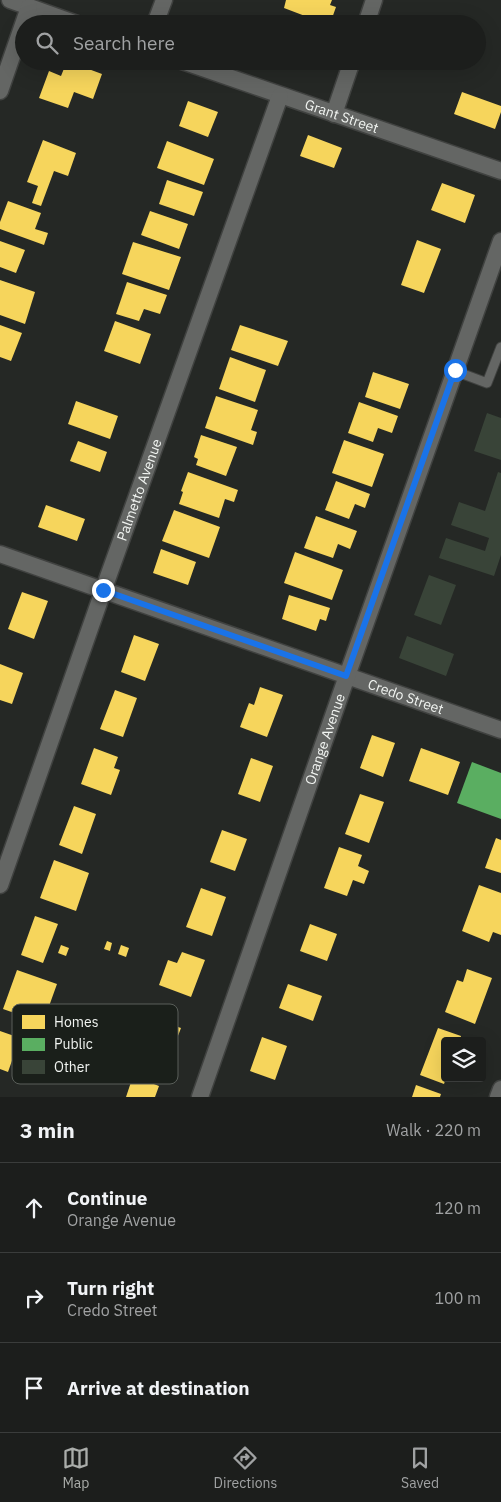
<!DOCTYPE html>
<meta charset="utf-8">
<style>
:root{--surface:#1c1e1c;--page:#252725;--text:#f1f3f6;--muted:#a0a2a3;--line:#3a3c3b;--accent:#aaadaa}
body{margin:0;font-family:"IBM Plex Sans",sans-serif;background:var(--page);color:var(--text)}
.controls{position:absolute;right:15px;bottom:15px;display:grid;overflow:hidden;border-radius:5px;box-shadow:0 5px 20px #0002}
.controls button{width:45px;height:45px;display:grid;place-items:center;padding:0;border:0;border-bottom:1px solid var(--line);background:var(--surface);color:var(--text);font:25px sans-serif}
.stop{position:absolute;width:15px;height:15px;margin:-11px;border:4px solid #1a73e8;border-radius:50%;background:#fff}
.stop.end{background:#1a73e8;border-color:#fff;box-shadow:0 1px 5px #0008}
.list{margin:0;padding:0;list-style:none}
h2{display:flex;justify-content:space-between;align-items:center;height:65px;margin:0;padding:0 20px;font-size:21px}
h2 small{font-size:16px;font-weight:400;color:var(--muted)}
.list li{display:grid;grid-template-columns:32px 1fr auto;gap:15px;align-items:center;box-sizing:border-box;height:90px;padding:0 20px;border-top:1px solid var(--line)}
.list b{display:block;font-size:19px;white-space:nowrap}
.list p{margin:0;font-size:16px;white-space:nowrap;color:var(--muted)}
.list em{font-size:16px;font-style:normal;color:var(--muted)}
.icon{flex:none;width:28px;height:28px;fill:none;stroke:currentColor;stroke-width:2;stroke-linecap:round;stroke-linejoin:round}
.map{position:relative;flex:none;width:501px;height:1097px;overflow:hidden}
.search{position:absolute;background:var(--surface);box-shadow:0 5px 20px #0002;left:15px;right:15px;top:15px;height:55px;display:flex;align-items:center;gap:12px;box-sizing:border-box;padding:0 18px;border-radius:28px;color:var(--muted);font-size:19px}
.sheet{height:335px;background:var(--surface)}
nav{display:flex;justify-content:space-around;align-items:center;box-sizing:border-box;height:70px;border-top:1px solid var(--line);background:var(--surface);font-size:14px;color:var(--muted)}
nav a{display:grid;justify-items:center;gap:2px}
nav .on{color:var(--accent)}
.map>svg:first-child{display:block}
.homes{fill:#f6d55c}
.public{fill:#5aae61}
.building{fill:#394438}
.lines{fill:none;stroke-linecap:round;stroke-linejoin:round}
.lane-casing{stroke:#404240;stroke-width:11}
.street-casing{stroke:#404240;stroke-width:19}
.lane{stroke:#646664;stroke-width:9}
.street{stroke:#646664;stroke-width:16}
.route{stroke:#1a73e8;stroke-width:6}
.labels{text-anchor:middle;stroke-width:5;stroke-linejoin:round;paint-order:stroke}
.street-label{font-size:14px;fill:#f1f4f1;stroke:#1a1f1a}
.key{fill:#1a1f1a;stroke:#5a5f5a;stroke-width:1}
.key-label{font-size:14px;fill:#f1f4f1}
</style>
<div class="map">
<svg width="501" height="1097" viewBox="0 0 501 1097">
<rect width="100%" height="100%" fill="#252825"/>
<path class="homes" d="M286,0H332L330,5L336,7L330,24H326L284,8Z
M67,61L102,74L93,99L74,92L68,108L39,98L49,71L61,76Z
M462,92L501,106V112L495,129L454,114Z
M188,101L218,112L208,137L179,126Z
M308,135L342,148L334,168L300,156Z
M43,140L76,153L68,176L54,171L41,206L32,203L38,186L27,182Z
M167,141L214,159L204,185L157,168Z
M167,180L203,192L194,216L159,204Z
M442,183L475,195L465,223L431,210Z
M8,201L41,213L35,229L48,233L44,245L0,229V222Z
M150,211L188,224L179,249L141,235Z
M417,240L441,249L424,293L401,285Z
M0,241L25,250L16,273L0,267Z
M133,242L181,257L169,290L122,274Z
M0,280L35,292L25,324L0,315Z
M127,282L167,295L160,314L144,309L139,321L116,314Z
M115,321L151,334L140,364L104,351Z
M0,325L22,333L11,361L0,357Z
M240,325L288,341L278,366L231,350Z
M230,357L266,370L255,402L219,389Z
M373,372L409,384L400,409L365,397Z
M216,396L258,410L251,430L257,432L253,445L205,428Z
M76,401L118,416L110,439L68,424Z
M359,402L398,416L392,433L378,428L373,442L348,433Z
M201,435L237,447L226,476L196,465L198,459L194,457Z
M344,440L384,454L372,487L332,473Z
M78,441L107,452L100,472L70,461Z
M188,472L238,490L234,502L225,499L219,518L179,504L183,492L181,491Z
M336,481L370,494L365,508L355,504L349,519L325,510Z
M46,505L85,519L77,541L38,527Z
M174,510L220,527L209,558L162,541Z
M316,516L357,531L350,549L338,544L333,558L304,548Z
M161,549L196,562L188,585L153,573Z
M295,552L343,570L332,600L284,583Z
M22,592L48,601L34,639L8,629Z
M289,595L330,608L326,621L320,619L316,631L282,619Z
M134,635L159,644L145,681L121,672Z
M0,664L23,673L12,704L0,700Z
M260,687L283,695L267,737L240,727L249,703L254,705Z
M115,690L137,698L123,737L100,729Z
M372,735L395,743L383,777L360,768Z
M94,748L118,757L114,768L120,770L111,795L81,784Z
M421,748L460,762L448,795L409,781Z
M251,758L273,766L260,802L238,794Z
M360,794L384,802L369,843L345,834Z
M74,806L96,814L82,854L59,845Z
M222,830L247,839L235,871L210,862Z
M496,838L501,840V873L485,868Z
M339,847L362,855L358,866L369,871L364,884L353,880L347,896L324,888Z
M54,860L89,873L76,911L40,898Z
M479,885L501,893V935L493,932L489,942L462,931Z
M201,888L226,897L212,936L186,927Z
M35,916L58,924L43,963L21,955Z
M310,924L337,934L327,961L300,951Z
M107,941L112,943L110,951L104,949Z
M61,945L69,948L66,956L58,953Z
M121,945L129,948L126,957L118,954Z
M182,952L205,960L191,997L159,985L168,960L177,963Z
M467,969L492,978L475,1024L445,1012L457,980L463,982Z
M17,970L57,984L43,1023L3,1009Z
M288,984L322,996L313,1021L279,1008Z
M158,1020L181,1028L166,1067L144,1059Z
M438,1028L461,1036L460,1041H445L446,1078L444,1084L420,1075Z
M0,1031L20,1038L8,1072L0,1069Z
M262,1037L287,1046L275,1080L250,1071Z
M133,1076L159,1086L155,1097H126Z
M416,1085L441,1094L440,1097H412Z"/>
<path class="public" d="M472,762L501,773V819L457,803Z"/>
<path class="building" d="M487,413L501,418V460L474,451Z
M498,472L501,473V555L494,576L439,558L446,538L485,551L489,538L451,525L459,502L485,511Z
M429,575L456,585L441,625L414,615Z
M407,636L454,654L446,676L399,658Z"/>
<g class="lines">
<defs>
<path id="lane" d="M455,371L487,383L501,347"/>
<g id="street">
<path d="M10,0L77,24"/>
<path d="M155,24L164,0"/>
<path d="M366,24L374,0"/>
<path id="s1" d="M182,61L501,171"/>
<path d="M0,91L29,7"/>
<path d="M334,114L352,61"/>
<path id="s2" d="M0,554L501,730"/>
<path id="s3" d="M0,885L108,577L280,96"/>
<path id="s4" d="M200,1097L347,676L501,241"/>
<path d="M498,1097L501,1089"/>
</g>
</defs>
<use href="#lane" class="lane-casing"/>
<use href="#street" class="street-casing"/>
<use href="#lane" class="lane"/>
<use href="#street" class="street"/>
</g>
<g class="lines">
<path class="route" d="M103,590L346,676L455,370"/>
</g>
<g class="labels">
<g class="street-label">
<text dy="5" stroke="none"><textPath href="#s1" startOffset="169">Grant Street</textPath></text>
<text dy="5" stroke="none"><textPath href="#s3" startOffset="419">Palmetto Avenue</textPath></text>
<text dy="5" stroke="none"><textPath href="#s2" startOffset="430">Credo Street</textPath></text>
<text dy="5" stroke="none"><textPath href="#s4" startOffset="379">Orange Avenue</textPath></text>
</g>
</g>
<rect x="12" y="1004" width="166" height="80" rx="8" class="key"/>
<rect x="22" y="1015" width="23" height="14" fill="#f6d55c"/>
<rect x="22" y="1038" width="23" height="13" fill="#5aae61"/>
<rect x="22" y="1060" width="23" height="14" fill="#394438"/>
<g class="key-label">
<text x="54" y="1027">Homes</text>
<text x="54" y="1049">Public</text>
<text x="54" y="1072">Other</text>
</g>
</svg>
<div class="controls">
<button><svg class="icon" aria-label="layers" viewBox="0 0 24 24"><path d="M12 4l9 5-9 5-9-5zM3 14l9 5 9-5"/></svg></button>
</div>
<div class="stop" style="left:455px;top:370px"></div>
<div class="stop end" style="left:103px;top:590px"></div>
<div class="search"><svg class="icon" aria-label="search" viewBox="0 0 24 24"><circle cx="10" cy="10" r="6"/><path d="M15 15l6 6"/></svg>Search here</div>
</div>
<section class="sheet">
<h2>3 min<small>Walk · 220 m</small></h2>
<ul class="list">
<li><svg class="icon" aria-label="ahead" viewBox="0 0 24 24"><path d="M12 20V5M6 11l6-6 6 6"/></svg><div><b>Continue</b><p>Orange Avenue</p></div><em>120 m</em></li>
<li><svg class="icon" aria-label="right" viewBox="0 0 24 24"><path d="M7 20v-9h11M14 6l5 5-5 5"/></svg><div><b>Turn right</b><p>Credo Street</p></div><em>100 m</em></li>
<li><svg class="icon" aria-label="arrive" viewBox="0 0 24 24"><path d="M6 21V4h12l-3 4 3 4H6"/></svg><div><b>Arrive at destination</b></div></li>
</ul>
</section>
<nav>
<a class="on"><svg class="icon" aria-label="map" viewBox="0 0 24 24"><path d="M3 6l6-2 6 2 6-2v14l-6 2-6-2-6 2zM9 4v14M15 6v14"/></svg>Map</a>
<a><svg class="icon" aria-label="directions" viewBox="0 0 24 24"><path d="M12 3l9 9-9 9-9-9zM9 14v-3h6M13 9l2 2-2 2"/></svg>Directions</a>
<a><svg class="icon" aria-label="saved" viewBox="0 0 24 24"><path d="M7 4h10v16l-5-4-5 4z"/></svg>Saved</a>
</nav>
